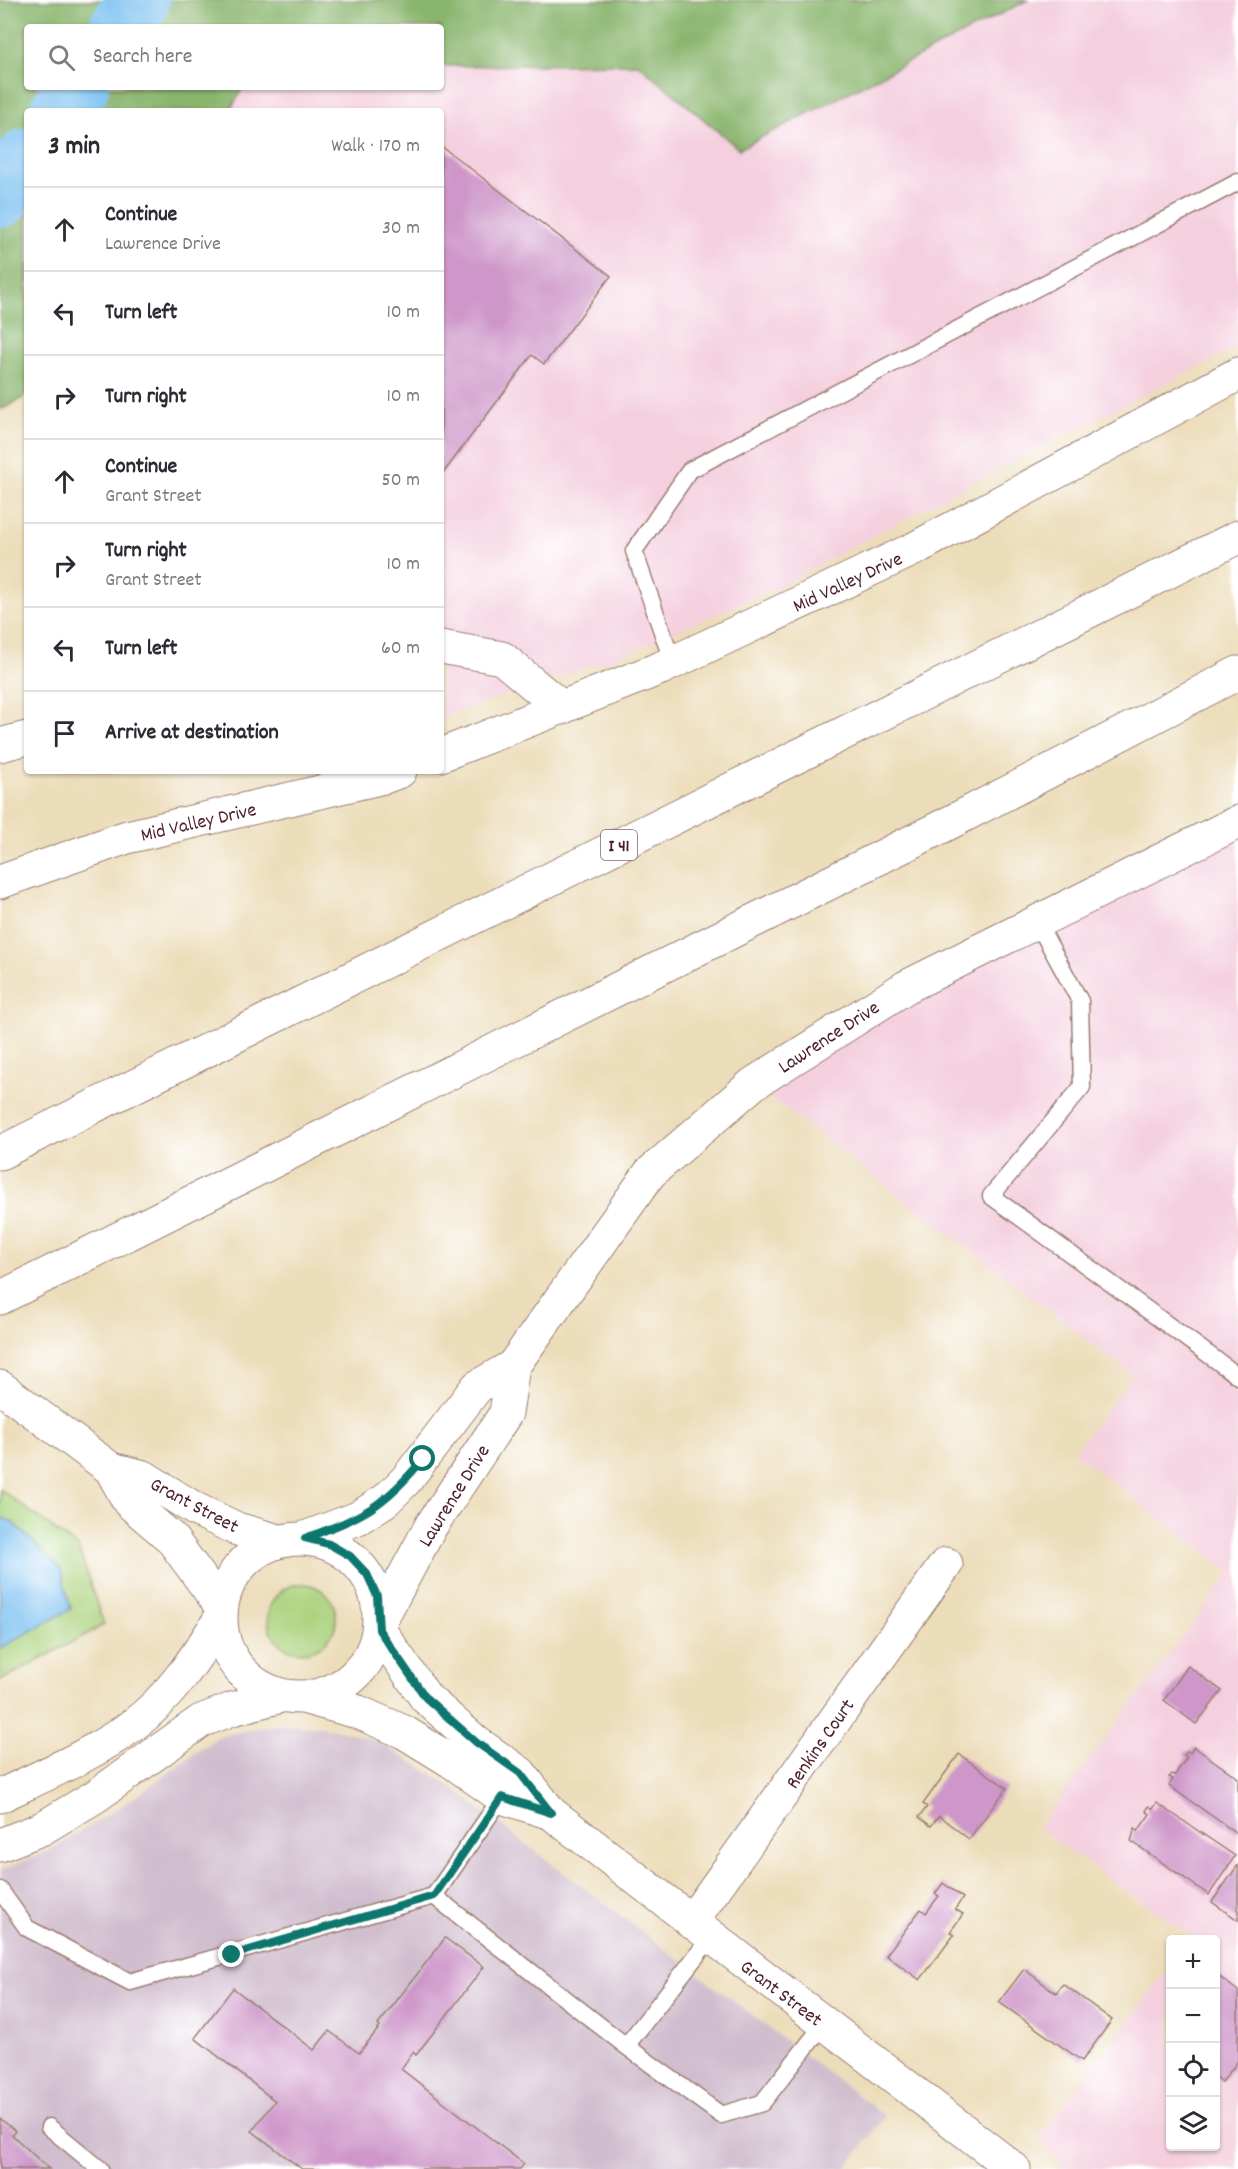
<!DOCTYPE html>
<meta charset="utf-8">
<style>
:root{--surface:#fff;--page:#f2f2f3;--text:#2b2b33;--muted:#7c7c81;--line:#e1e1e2}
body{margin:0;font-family:Dekko,sans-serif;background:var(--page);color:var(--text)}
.controls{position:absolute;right:18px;bottom:18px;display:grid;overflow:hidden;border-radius:6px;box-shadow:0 2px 4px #0004}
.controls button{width:54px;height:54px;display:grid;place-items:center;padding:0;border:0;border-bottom:2px solid var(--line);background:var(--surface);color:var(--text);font:30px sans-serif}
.stop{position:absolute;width:18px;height:18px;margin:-14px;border:4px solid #0f766e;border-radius:50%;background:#fff}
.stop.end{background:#0f766e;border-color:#fff;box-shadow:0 2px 6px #0008}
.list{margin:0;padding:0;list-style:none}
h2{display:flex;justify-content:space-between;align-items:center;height:78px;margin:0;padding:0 24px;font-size:26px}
h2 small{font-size:20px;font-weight:400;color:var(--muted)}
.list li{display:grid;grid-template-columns:39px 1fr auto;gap:18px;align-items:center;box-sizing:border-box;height:84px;padding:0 24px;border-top:2px solid var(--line)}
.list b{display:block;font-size:22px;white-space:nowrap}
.list p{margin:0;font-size:20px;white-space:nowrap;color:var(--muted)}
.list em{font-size:20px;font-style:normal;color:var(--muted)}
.icon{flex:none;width:33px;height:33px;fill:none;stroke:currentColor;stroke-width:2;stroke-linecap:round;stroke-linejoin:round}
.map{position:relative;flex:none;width:1238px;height:2169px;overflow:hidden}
.search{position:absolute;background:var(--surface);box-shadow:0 2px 4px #0004;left:24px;top:24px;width:420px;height:66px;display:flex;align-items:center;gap:15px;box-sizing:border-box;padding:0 21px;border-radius:6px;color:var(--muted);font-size:22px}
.panel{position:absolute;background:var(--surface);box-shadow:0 2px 4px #0004;left:24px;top:108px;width:420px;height:666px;border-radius:6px}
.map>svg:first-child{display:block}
.built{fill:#f4cfde}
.industrial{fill:#d0bdce}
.green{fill:#acd37e;stroke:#7b7954;stroke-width:1.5}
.forest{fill:#89b56d;stroke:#6a6a4c;stroke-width:1.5}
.water{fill:#79c0f1;stroke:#62708e;stroke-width:1.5}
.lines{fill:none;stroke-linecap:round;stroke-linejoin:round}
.river{stroke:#79c0f1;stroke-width:62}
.building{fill:#ce96c9}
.service-casing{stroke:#9b7e72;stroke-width:19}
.minor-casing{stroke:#9b7e72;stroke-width:35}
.tertiary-casing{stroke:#9b7e72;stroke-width:35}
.secondary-casing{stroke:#9b7e72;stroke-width:35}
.motorway-casing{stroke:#9b7e72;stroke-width:35}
.service{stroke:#fff;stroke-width:16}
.minor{stroke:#fff;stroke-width:33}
.tertiary{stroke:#fff;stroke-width:33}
.secondary{stroke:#fff;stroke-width:33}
.motorway{stroke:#fff;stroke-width:33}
.route{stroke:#0f766e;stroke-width:8}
.labels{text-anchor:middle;stroke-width:5;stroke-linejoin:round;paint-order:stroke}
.shield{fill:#fff;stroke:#80626b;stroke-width:1.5}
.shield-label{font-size:18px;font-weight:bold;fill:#4a1f2b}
.street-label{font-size:20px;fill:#4a1f2b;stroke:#fff}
</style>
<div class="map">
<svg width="1238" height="2169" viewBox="0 0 1238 2169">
<rect width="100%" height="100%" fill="#fff"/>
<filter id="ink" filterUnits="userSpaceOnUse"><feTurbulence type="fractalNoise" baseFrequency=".0167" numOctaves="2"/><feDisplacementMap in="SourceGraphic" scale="12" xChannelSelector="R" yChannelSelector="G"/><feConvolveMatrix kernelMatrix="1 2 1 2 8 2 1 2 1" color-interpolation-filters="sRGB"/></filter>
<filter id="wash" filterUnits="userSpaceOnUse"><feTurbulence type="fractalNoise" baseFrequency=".008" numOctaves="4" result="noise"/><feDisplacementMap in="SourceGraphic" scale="24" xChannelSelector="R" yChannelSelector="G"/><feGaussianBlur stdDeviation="1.35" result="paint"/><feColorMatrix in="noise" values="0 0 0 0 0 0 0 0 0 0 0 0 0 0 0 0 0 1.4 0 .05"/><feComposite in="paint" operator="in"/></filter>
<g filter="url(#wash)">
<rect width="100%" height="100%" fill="#ecddba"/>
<path class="built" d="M1028,0H1238V347L990,473L772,590L612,659L441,717V111H230L243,87H441V66L638,64L739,149Z
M1238,822V2169H1063L1039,2139L1170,1966V2146H1216V1940L1190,1939L1192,1937L1038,1828L1231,1572L1074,1453L1133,1375L753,1084Z"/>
<path class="industrial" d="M275,1725L323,1727L353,1733L378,1742L439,1778L885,2116L845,2169H0V1871L44,1853L92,1825L138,1795L219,1736Z"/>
<path class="green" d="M0,1489L78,1547L104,1625L0,1681Z
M268 1618a34 34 0 1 1 68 0a34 34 0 1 1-68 0Z"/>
<path class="forest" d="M0,0H1028L739,149L638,64L441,66V27H27V87H243L230,111H27V392L20,400L0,410Z"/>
<path class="water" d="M0,1517L11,1521L61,1569L71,1609L0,1648Z"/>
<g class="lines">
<path class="river" d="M120,27L139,0
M61,111L78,87
M0,197L27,159"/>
</g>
<g id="blocks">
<path class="building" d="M441,146L611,276L544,364L532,355L444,472L441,470Z
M1188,1666L1222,1691L1196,1724L1164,1700Z
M1194,1747L1238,1778V1834L1169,1786L1173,1779L1169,1777L1172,1774L1175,1775L1187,1757L1184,1755L1187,1751L1190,1753Z
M959,1754L1007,1788L969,1839L939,1816L931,1826L919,1817L927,1807L923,1804Z
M1157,1803L1235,1856L1209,1895L1131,1841L1135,1828L1138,1831L1150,1814L1146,1811L1149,1806L1153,1809Z
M1238,1865V1920L1212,1902Z
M943,1883L963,1898L955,1909L963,1914L950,1932L954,1935L920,1980L886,1955L921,1909L926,1913L939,1896L935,1894Z
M445,1938L484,1967L416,2055L413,2052L401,2069L524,2164L520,2169H302L252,2131L275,2101L195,2038L233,1988L314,2050L329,2031L359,2053L380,2027L378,2025Z
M1024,1969L1056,1993L1063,1984L1112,2020L1082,2061L999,2002Z
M1217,1975L1238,1991V2061L1222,2082L1216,2077Z
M0,2118L15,2131L12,2135L49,2169H0Z"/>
</g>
</g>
<g filter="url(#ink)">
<use href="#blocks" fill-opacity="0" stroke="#9b7e72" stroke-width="1.5"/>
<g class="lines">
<defs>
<path id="service" d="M673,663L634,551L690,470L1238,182
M1037,922L1080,1001L1082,1087L991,1196L1238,1376
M0,1890L27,1928L130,1982L434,1896L502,1797
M434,1896L626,2046L721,2115L762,2103L824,2024
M626,2046L711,1937
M49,2127L100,2169"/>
<path id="minor" d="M441,647L502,658L562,708
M0,745L27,738
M441,755L661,668L914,549L1238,374
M0,882L127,837L384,777L400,771
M691,1922L946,1564"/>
<path id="tertiary" d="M0,1387L111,1469L129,1502L171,1538L221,1606
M111,1469L144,1477L195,1509L237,1529L279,1541
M379,1630L426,1698L477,1743L520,1773L551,1813L1014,2169
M307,1698L358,1712L404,1732L451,1761L502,1797L551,1813"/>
<path id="secondary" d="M305,1538L358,1518L386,1500L406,1480L477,1387L513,1366L650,1173L753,1084L906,987L1238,822
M221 1618a79 79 0 1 1 158 0a79 79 0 1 1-158 0Z
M380,1621L431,1526L506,1413L513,1366
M0,1796C44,1775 94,1754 133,1725C171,1697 196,1657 220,1619
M0,1845L41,1829L96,1796L201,1721L232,1709L281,1696"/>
<path id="motorway" d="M0,1153L1238,537
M0,1298L953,821L1238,673"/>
</defs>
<use href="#service" class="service-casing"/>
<use href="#minor" class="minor-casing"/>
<use href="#tertiary" class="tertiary-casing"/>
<use href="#secondary" class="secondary-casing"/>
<use href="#motorway" class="motorway-casing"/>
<use href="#service" class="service"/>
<use href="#minor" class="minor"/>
<use href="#tertiary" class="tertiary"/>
<use href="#secondary" class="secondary"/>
<use href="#motorway" class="motorway"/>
</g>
</g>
<g class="lines" filter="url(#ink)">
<path class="route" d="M232,1955L434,1896L502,1797L551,1813L520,1773L477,1743L426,1698L379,1630L377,1596L367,1574L350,1556L329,1544L305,1538C362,1517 384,1507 423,1459"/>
</g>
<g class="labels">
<rect class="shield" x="601" y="830" width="36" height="30" rx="4.5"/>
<g class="shield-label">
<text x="619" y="851">I 41</text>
</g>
<g class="street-label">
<text transform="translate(847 581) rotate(-25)" y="7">Mid Valley Drive</text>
<text transform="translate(198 821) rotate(-13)" y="7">Mid Valley Drive</text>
<text transform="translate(828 1036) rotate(-33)" y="7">Lawrence Drive</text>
<text transform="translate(453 1495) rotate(-58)" y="7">Lawrence Drive</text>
<text transform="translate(195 1504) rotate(28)" y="7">Grant Street</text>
<text transform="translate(819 1743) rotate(-55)" y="7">Renkins Court</text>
<text transform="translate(782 1992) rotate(37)" y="7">Grant Street</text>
</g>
</g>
</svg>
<div class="controls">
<button>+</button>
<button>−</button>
<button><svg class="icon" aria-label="locate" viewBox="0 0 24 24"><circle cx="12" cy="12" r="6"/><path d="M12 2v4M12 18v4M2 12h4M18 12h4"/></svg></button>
<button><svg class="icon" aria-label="layers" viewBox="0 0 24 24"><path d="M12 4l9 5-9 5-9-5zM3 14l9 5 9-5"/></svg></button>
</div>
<div class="stop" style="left:423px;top:1459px"></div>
<div class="stop end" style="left:232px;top:1955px"></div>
<div class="search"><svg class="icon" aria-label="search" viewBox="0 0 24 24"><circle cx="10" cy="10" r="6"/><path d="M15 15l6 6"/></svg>Search here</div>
<section class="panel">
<h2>3 min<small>Walk · 170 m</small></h2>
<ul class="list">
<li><svg class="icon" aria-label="ahead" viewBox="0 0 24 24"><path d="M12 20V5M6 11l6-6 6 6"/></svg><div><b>Continue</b><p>Lawrence Drive</p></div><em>30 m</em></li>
<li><svg class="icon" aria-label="left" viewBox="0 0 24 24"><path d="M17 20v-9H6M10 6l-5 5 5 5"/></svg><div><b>Turn left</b></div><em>10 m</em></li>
<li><svg class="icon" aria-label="right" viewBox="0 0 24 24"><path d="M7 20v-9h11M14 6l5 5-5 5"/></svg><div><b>Turn right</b></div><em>10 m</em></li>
<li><svg class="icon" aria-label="ahead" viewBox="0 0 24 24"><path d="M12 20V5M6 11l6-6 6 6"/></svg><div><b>Continue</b><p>Grant Street</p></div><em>50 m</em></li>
<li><svg class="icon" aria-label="right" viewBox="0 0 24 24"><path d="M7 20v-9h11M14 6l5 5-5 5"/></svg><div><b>Turn right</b><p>Grant Street</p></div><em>10 m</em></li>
<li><svg class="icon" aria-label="left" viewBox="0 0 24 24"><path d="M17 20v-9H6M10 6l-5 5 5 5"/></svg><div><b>Turn left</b></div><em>60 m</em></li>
<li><svg class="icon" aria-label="arrive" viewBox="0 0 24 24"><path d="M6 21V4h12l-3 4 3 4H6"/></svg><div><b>Arrive at destination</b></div></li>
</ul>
</section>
</div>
